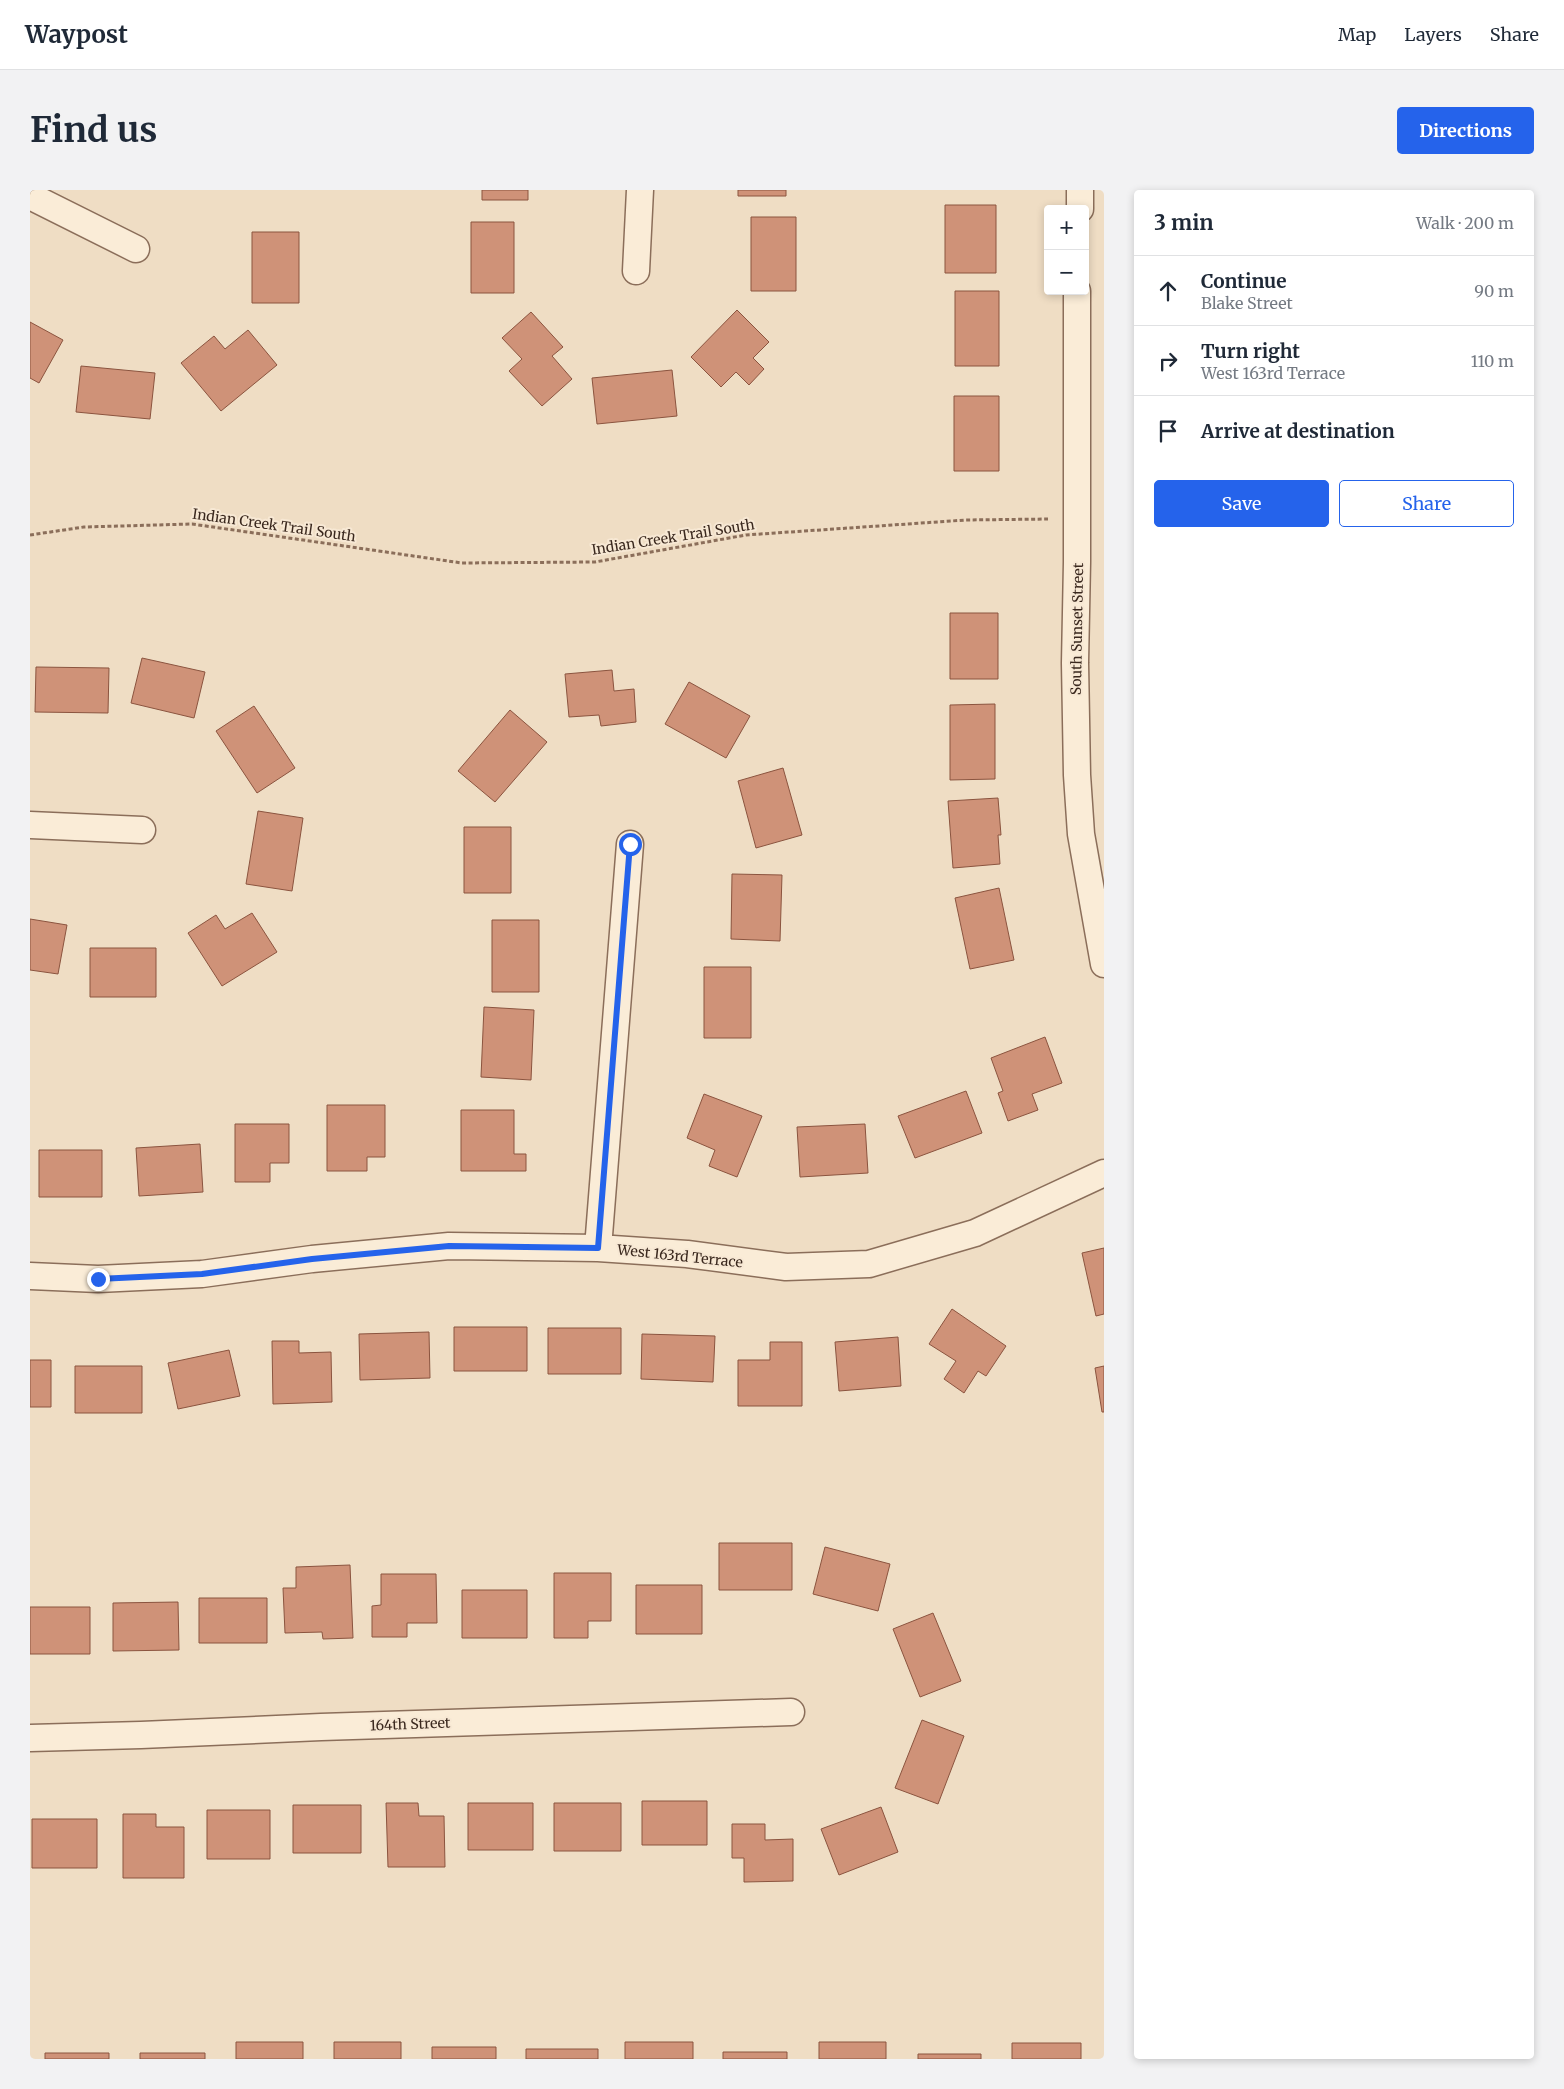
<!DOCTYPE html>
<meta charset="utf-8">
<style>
:root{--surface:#fff;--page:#f2f2f3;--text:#1f2937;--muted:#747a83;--line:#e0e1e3;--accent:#2563eb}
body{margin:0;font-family:Merriweather,serif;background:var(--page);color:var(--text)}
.controls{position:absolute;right:15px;top:15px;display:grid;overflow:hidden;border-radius:5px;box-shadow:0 2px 8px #0003}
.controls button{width:45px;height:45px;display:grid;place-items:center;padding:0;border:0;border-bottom:1px solid var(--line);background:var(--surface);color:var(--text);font:25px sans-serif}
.stop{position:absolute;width:15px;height:15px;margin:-11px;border:4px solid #2563eb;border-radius:50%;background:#fff}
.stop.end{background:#2563eb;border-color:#fff;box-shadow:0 1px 5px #0008}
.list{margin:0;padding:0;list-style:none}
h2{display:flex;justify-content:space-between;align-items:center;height:65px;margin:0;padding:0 20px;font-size:21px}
h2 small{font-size:16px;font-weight:400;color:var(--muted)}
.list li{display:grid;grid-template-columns:32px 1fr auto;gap:15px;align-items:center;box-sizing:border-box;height:70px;padding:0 20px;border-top:1px solid var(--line)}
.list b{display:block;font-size:19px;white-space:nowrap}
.list p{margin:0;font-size:16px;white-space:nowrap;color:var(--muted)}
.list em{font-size:16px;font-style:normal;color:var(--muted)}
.actions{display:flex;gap:10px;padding:15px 20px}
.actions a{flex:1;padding:11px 0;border:1px solid var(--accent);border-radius:5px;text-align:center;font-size:18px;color:var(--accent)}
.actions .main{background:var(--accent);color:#fff}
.icon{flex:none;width:28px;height:28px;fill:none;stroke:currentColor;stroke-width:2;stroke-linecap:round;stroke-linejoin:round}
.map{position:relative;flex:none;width:1074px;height:1869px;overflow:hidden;border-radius:5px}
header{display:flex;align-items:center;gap:30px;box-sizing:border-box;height:70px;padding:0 25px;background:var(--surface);border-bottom:1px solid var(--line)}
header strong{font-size:24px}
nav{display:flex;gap:28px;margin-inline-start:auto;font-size:18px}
.intro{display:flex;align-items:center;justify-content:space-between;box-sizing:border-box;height:120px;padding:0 30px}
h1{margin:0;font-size:35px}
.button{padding:12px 22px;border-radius:5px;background:var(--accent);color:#fff;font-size:18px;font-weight:700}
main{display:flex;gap:30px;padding:0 30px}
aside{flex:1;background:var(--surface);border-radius:5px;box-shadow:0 2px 8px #0003}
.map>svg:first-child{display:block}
.building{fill:#cf9278;stroke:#8b543f}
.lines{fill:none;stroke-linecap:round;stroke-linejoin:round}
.minor-casing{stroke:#8b6e5a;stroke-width:29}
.path{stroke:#8b6e5a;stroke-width:3;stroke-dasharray:4 2.5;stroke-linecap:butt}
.minor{stroke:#faecd7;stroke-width:26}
.route{stroke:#2563eb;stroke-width:6}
.labels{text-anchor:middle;stroke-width:4;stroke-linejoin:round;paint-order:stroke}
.street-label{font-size:14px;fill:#3a281e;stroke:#f7e8d4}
</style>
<header>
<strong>Waypost</strong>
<nav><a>Map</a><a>Layers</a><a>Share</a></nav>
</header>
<div class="intro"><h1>Find us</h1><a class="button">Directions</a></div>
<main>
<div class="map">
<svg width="1074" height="1869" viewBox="0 0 1074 1869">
<rect width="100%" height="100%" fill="#efddc4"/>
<path class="building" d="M452,0H498V10H452Z
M708,0H756V6H708Z
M915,15H966V83H915Z
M721,27H766V101H721Z
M441,32H484V103H441Z
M222,42H269V113H222Z
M925,101H969V176H925Z
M707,120L739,152L723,168L734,179L719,195L706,182L691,197L661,167Z
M501,122L533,157L522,166L542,189L512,216L479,181L492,169L472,148Z
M0,132L33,150L9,193L0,188Z
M218,140L247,175L191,221L151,173L184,146L195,159Z
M51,176L125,183L120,229L46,222Z
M642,180L647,226L567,234L562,188Z
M924,206H969V281H924Z
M920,423H968V489H920Z
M112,468L175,482L164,528L101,513Z
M6,477L79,478L78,523L5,522Z
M582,480L584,501L604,499L606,532L571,536L569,525L539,527L535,484Z
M659,492L720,526L696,568L635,534Z
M965,514V589L920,590V515Z
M224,516L265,578L227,603L186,541Z
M480,520L517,552L465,612L428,581Z
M753,578L772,645L726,658L708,591Z
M968,608L971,645H968L970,674L923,678L918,611Z
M228,621L273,628L262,701L216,694Z
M434,637H481V703H434Z
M702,684L752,685L750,751L701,749Z
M969,698L984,770L940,779L925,708Z
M222,723L247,762L192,796L158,743L186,725L195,739Z
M0,729L37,735L28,784L0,780Z
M462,730H509V802H462Z
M60,758H126V807H60Z
M674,777H721V848H674Z
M454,817L504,820L501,890L451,887Z
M1015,847L1032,893L1002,904L1008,920L978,931L968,903L973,901L961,868Z
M936,901L952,943L885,968L868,926Z
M674,904L732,926L707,987L679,976L685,960L657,948Z
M297,915H355V967H337V981H297Z
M431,920H484V964H496V981H431Z
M205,934H259V973H240V992H205Z
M835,934L838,983L770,987L767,937Z
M170,954L173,1002L109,1006L106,958Z
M9,960H72V1007H9Z
M1074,1058V1124L1066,1126L1052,1063Z
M922,1119L976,1156L956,1186L948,1181L934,1203L914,1189L926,1171L899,1154Z
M424,1137H497V1181H424Z
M518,1138H591V1184H518Z
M399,1142L400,1188L330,1190L329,1144Z
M612,1144L685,1146L683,1192L611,1189Z
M868,1147L871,1196L809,1201L805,1152Z
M242,1151H269V1163L301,1162L302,1212L243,1214Z
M740,1152H772V1216H708V1170H740Z
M199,1160L210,1206L148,1219L138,1173Z
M0,1170H21V1217H0Z
M45,1176H112V1223H45Z
M1074,1176V1222H1072L1065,1178Z
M689,1353H762V1400H689Z
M795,1357L860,1374L848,1421L783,1404Z
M320,1375L323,1448L293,1449L292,1442L255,1443L253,1398H266V1377Z
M524,1383H581V1431H558V1448H524Z
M351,1384H406L407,1433H377V1447H342V1416L351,1415Z
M606,1395H672V1444H606Z
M432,1400H497V1448H432Z
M169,1408H237V1453H169Z
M148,1412L149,1460L83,1461V1413Z
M0,1417H60V1464H0Z
M903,1423L931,1491L890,1507L863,1439Z
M892,1530L934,1546L908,1614L865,1598Z
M612,1611H677V1655H612Z
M356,1613H388L389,1626H414L415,1677H358Z
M438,1613H503V1660H438Z
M524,1613H591V1661H524Z
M263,1615H331V1663H263Z
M851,1617L868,1662L809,1685L791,1639Z
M177,1620H240V1669H177Z
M93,1624H126V1637H154V1688H93Z
M2,1629H67V1678H2Z
M702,1634H735V1650L763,1649V1691L714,1692V1668H702Z
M206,1852H273V1869H206Z
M304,1852H371V1869H304Z
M595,1852H663V1869H595Z
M789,1852H856V1869H789Z
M982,1853H1051V1869H982Z
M402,1857H466V1869H402Z
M496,1859H568V1869H496Z
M693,1862H757V1869H693Z
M15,1863H79V1869H15Z
M110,1863H175V1869H110Z
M888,1864H951V1869H888Z"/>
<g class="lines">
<defs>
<path id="minor" d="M0,6L106,59
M1050,19V0
M606,81L610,0
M1047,101V372L1045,473L1047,585L1051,644L1074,774
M0,635L112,640
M568,1058L600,654
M0,1086L68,1089L172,1084L282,1069L419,1056L568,1058L657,1064L756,1077L839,1074L945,1043L1074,983
M0,1548L111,1545L291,1537L761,1522"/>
</defs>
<use href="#minor" class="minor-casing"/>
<path class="path" d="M0,345L54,337L162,334L432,373L565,372L716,345L936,330L1018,329"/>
<use href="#minor" class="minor"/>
</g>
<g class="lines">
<path class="route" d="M68,1089L172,1084L282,1069L419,1056L568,1058L600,654"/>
</g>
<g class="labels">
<g class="street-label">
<text transform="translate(244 335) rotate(8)" y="5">Indian Creek Trail South</text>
<text transform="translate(643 347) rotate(-9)" y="5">Indian Creek Trail South</text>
<text transform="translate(1047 439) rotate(-89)" y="5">South Sunset Street</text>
<text transform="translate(650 1066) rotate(6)" y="5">West 163rd Terrace</text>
<text transform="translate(380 1534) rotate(-2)" y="5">164th Street</text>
</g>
</g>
</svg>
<div class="controls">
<button>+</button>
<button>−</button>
</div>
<div class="stop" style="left:600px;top:654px"></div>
<div class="stop end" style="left:68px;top:1089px"></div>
</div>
<aside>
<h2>3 min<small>Walk · 200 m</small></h2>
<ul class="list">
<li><svg class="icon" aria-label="ahead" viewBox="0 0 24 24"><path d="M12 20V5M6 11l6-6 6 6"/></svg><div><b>Continue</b><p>Blake Street</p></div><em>90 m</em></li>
<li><svg class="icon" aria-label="right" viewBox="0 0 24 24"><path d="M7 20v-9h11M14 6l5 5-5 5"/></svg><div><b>Turn right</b><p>West 163rd Terrace</p></div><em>110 m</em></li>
<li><svg class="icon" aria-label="arrive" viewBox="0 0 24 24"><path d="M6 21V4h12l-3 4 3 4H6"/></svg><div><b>Arrive at destination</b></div></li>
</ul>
<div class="actions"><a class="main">Save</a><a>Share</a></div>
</aside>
</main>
